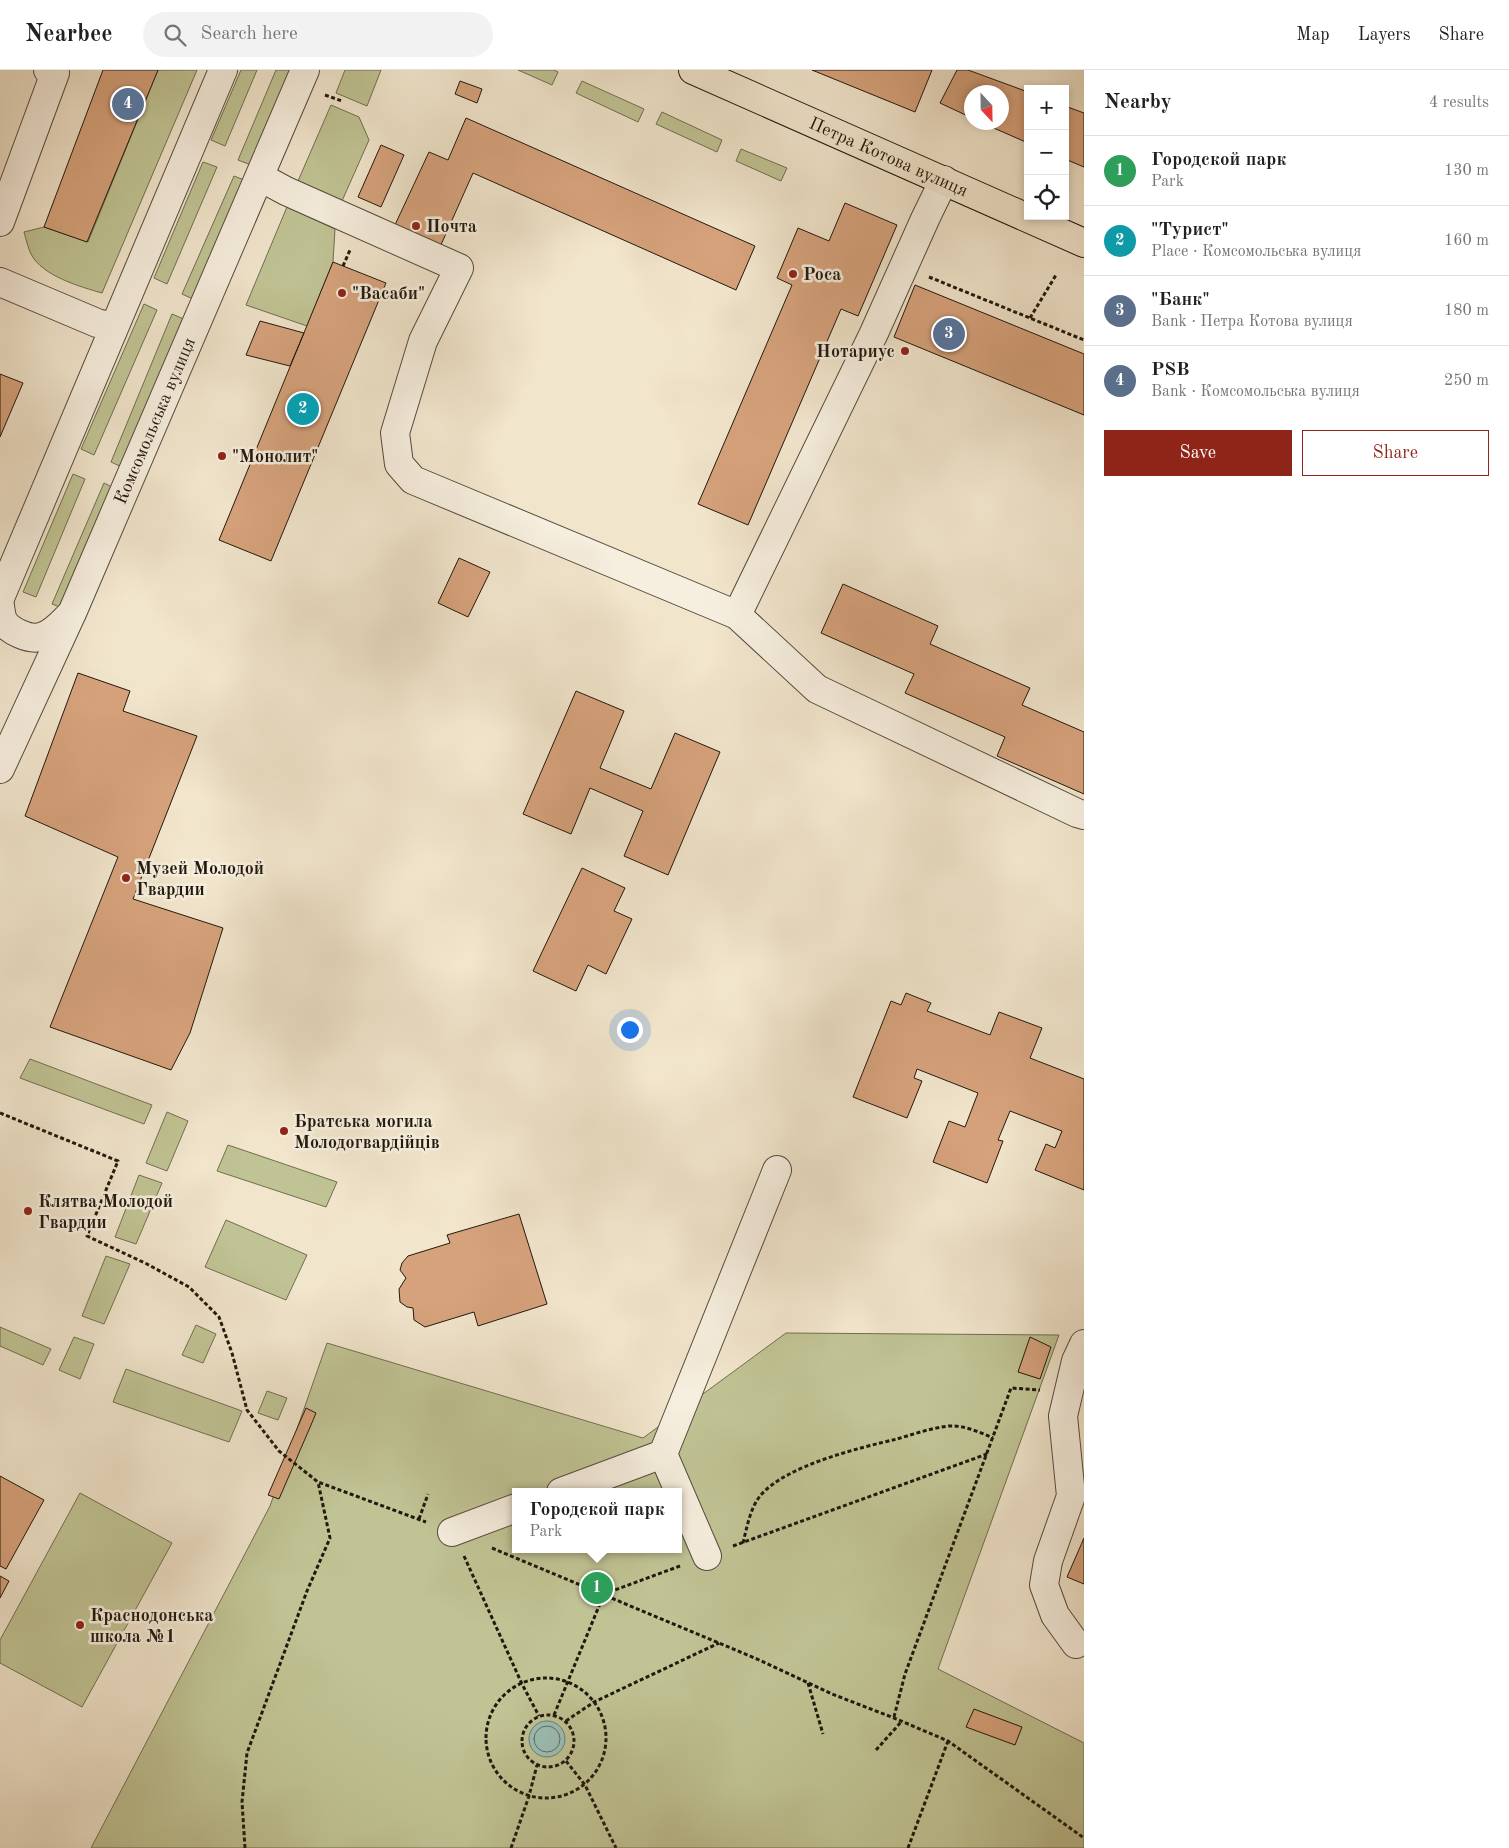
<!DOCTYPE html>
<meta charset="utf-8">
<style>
:root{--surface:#fff;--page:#f2f2f2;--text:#202124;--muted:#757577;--line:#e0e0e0;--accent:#8f2418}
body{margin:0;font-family:"Old Standard TT",serif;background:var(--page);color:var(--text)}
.controls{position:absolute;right:15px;top:15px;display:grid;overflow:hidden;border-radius:0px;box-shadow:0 2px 8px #0003}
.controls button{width:45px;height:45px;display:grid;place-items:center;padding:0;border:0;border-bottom:1px solid var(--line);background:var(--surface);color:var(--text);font:25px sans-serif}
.compass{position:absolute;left:964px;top:15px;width:45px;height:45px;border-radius:50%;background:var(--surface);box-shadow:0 2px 8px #0003;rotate:158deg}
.you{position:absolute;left:629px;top:959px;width:18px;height:18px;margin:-12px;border:4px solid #fff;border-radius:50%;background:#1a73e8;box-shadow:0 0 0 8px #1a73e833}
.badge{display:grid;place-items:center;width:32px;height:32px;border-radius:50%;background:var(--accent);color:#fff;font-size:16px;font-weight:700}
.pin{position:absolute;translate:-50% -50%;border:2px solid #fff;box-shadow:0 1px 5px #0006}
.popup{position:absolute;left:512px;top:1418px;width:170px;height:65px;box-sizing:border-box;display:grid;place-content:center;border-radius:0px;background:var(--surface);filter:drop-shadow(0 1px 4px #0005);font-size:16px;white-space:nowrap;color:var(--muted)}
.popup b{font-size:19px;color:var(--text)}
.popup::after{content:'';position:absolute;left:50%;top:100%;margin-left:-10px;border:10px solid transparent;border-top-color:var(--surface)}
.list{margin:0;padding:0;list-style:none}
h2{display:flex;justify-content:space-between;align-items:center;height:65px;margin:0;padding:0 20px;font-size:21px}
h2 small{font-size:16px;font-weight:400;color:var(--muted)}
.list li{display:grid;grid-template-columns:32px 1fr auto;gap:15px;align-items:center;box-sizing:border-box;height:70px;padding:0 20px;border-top:1px solid var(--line)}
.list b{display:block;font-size:19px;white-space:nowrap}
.list p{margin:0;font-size:16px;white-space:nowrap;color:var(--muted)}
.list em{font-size:16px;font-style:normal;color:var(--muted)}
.actions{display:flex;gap:10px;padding:15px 20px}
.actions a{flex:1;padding:11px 0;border:1px solid var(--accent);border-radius:0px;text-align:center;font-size:18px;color:var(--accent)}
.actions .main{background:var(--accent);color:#fff}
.icon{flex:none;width:28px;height:28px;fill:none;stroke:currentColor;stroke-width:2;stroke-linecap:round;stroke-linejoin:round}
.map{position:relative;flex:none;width:1084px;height:1778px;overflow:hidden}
header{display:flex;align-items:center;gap:30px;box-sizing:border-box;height:70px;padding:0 25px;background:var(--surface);border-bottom:1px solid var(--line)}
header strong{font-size:24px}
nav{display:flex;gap:28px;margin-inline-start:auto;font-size:18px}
.search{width:350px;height:45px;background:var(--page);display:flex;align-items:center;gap:12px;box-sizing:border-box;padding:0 18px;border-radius:28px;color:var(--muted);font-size:19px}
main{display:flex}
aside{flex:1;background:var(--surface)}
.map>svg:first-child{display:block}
.green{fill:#c0c394;stroke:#706e50;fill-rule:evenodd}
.water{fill:#9bbfb5;stroke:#6a7c72}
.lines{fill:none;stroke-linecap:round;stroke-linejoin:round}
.shore{stroke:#5e6c61;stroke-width:1}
.building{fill:#d6a27c;stroke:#21180d}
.minor-casing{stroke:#554b3d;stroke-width:30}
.highway-casing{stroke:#21180d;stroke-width:30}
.path{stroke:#21180d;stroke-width:3;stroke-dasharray:4 2.5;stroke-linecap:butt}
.minor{stroke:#f6eede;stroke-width:28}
.highway{stroke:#f1e5cc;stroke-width:28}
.poi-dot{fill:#8f2418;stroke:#f6eede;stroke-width:2}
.labels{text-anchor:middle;stroke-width:5;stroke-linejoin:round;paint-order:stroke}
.street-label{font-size:18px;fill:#21180d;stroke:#f6eede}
.poi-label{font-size:18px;font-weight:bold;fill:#21180d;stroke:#f6eede;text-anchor:start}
</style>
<header>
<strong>Nearbee</strong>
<div class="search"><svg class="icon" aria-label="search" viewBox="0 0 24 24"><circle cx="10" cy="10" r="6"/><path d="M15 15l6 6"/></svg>Search here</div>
<nav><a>Map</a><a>Layers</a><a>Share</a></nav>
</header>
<main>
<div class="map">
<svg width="1084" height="1778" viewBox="0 0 1084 1778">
<rect width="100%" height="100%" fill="#f1e5cc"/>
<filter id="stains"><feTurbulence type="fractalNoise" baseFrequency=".004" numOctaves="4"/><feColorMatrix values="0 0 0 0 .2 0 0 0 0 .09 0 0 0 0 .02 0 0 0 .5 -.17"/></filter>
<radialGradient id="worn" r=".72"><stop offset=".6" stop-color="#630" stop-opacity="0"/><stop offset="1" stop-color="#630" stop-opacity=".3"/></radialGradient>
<path class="green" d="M158,0H197L102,223C81,217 42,206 31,184C28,178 26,169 24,162L44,157L88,172Z
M241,0H257L225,76L211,70Z
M276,0H291L251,95L238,90Z
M345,0H381L367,36L336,23Z
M518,0H554L558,2L552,15Z
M582,11L644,39L638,52L576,23Z
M331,35L359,47L369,70L342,131L298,111Z
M662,42L722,70L717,82L656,54Z
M741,79L787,98L781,111L736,91Z
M203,92L217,97L167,214L154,208Z
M234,106L247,111L195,230L182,224Z
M287,137L335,159L333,192L307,256L246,235Z
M144,234L157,240L94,385L81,379Z
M172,244L186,250L124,398L111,392Z
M73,404L85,409L36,527L23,522Z
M104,413L116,419L65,539L52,534Z
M30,989L152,1035L144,1054L20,1008Z
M167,1042L188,1051L167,1101L146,1093Z
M228,1075L337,1112L326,1137L217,1101Z
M139,1105L162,1113L136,1174L115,1167Z
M226,1150L307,1185L286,1230L205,1197Z
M106,1186L130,1194L104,1254L82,1246Z
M196,1255L216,1264L203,1293L182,1285Z
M0,1257L51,1279L43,1295L0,1276Z
M786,1263L1059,1265L938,1599L1084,1673V1778H91L270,1436L327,1273L643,1368ZM516,1422H678V1479H516Z
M74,1267L94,1274L80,1309L59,1300Z
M126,1299L242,1341L229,1372L113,1332Z
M267,1321L287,1328L278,1350L258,1343Z
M80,1423L172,1473L82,1637L0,1593V1570Z"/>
<path class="water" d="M529 1669a18 18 0 1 1 36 0a18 18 0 1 1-36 0Z"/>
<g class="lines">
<path class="shore" d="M534 1669a13 13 0 1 1 26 0a13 13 0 1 1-26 0Z"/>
</g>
<path class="building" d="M103,0H158L87,172L44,157Z
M812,0H932L915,42Z
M957,0H968L1028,22V73L980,52H1002V22H972V48L940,33Z
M460,11L482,19L477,33L455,24Z
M1065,36L1084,43V97L1065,89Z
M466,48L755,176L736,220L473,103L440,177L394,157L429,82L448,90Z
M381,75L404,85L381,137L358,127Z
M845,133L897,155L858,246L841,239L748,455L698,434L792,215L777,208L798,158L829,171Z
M333,192L386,213L271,491L219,470Z
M915,215L1084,284V345L894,267Z
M260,251L304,263L290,296L246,285Z
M0,304L23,313L0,367Z
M459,488L490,502L468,547L438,533Z
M843,514L938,556L930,574L1030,618L1022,635L1084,662V724L997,686L1005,667L905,623L914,604L821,563Z
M78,603L130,621L123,641L197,666L133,829L223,858L190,963L171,1000L50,957L118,787L25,746Z
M576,621L624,641L600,698L651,719L675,663L720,682L668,805L624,786L643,741L590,718L571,764L523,744Z
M582,798L625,818L614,841L632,849L606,904L588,895L576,921L533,901Z
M906,923L931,933L927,941L990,965L999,942L1042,958L1030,988L1084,1009V1120L1035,1100L1046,1074L1055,1078L1062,1061L1010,1041L998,1070L1003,1071L987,1113L933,1092L949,1051L965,1057L978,1023L917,999L914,1008L922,1011L907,1048L853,1027L891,931L901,935Z
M519,1144L547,1234L478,1256L474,1242L425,1257L414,1250L413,1238L407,1237L400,1232L399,1219L406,1208L400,1200L402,1193L408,1186L450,1173L447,1165Z
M1030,1267L1051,1277L1040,1309L1018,1302Z
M306,1338L316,1343L311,1355L279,1429L268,1425Z
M0,1406L44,1430L6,1499L0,1496Z
M1084,1468V1514L1067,1507Z
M0,1506L9,1511L0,1528Z
M974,1639L1022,1657L1015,1675L966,1657Z"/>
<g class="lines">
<defs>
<g id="minor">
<path d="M260,107L286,121L459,198L423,271L395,363L399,394L413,410L737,545L817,619L1077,743L1084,745"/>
<path d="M0,152L55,3L48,0"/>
<path d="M0,212L97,253L113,257"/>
<path d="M0,528L223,0"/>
<path d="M0,536C1,542 1,547 4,552C10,561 29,570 40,567C52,565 61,554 69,546"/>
<path d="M737,545L874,263L926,147L944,110"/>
<path id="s1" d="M0,699L72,543L305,0"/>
<path d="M663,1384L777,1100"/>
<path d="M561,1422L663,1384L707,1486"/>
<path d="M452,1462L516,1438"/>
<path d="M1076,1574L1055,1545L1044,1515L1048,1491L1071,1426L1063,1346L1076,1291L1084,1274"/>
</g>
<g id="highway">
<path id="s2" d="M693,0L1084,173"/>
</g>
</defs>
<use href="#minor" class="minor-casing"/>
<use href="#highway" class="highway-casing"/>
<path class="path" d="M325,25L342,31
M343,196L350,180
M929,207L1084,270
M1030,248L1056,205
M0,1043L118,1091L87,1166L147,1194L189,1217L219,1247L232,1283L247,1340L279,1381L318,1412L426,1452
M419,1449L428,1424
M743,1473C747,1457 750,1439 760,1426C786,1395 859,1378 897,1369C914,1364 931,1358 949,1356C964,1355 979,1362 993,1368
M733,1476L987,1384
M492,1478L757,1589L832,1624L894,1648L948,1671L1084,1768
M464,1486L522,1614L539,1646
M486 1668a60 60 0 1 1 120 0a60 60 0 1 1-120 0Z
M808,1613L823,1664
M522 1671a26 26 0 1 1 52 0a26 26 0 1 1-52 0Z
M554,1645L604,1524L680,1496
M894,1647L905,1604L1011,1318L1040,1320
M566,1651L594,1632L719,1573
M876,1680L902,1651
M566,1691L585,1715L616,1778
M245,1778L242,1732L247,1683L307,1521L330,1468L318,1412
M511,1778L529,1726L537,1695
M908,1778L948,1671"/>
<use href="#minor" class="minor"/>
<use href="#highway" class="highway"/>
</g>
<g class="poi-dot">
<circle cx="416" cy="156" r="5"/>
<circle cx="793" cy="204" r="5"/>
<circle cx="342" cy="223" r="5"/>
<circle cx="905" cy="281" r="5"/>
<circle cx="222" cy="386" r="5"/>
<circle cx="126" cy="808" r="5"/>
<circle cx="284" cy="1061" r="5"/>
<circle cx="28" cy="1141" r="5"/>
<circle cx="80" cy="1555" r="5"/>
</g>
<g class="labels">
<g class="street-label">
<text dy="6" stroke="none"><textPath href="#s2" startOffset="214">Петра Котова вулиця</textPath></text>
<text dy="6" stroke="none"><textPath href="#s1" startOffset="381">Комсомольська вулиця</textPath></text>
</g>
<g class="poi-label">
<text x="426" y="162">Почта</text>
<text x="803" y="210">Роса</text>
<text x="352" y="229">"Васаби"</text>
<text x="895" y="287" text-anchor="end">Нотариус</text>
<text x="232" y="392">"Монолит"</text>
<text x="136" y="804">Музей Молодой<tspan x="136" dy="21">Гвардии</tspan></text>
<text x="294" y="1057">Братська могила<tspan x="294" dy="21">Молодогвардійців</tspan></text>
<text x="38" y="1137">Клятва Молодой<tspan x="38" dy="21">Гвардии</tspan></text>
<text x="90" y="1551">Краснодонська<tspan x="90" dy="21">школа №1</tspan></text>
</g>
</g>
<rect width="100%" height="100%" filter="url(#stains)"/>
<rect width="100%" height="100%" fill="url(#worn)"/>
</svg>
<div class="controls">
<button>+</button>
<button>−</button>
<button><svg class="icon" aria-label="locate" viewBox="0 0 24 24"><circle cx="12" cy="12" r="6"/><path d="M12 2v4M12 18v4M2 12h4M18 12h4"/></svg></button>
</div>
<svg class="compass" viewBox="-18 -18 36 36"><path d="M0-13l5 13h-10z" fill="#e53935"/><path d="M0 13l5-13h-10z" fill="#757577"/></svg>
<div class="you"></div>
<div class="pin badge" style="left:597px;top:1518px;background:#2e9e5b">1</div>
<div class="popup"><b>Городской парк</b>Park</div>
<div class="pin badge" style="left:303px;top:339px;background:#0f9aa8">2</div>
<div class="pin badge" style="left:949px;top:264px;background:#5c6f8a">3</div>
<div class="pin badge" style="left:128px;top:34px;background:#5c6f8a">4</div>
</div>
<aside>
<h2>Nearby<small>4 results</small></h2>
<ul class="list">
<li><span class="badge" style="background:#2e9e5b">1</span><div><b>Городской парк</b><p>Park</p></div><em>130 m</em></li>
<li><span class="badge" style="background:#0f9aa8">2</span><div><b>&quot;Турист&quot;</b><p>Place · Комсомольська вулиця</p></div><em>160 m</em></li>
<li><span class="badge" style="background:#5c6f8a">3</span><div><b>&quot;Банк&quot;</b><p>Bank · Петра Котова вулиця</p></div><em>180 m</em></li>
<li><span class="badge" style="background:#5c6f8a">4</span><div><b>PSB</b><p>Bank · Комсомольська вулиця</p></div><em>250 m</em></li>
</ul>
<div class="actions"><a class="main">Save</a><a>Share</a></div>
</aside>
</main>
